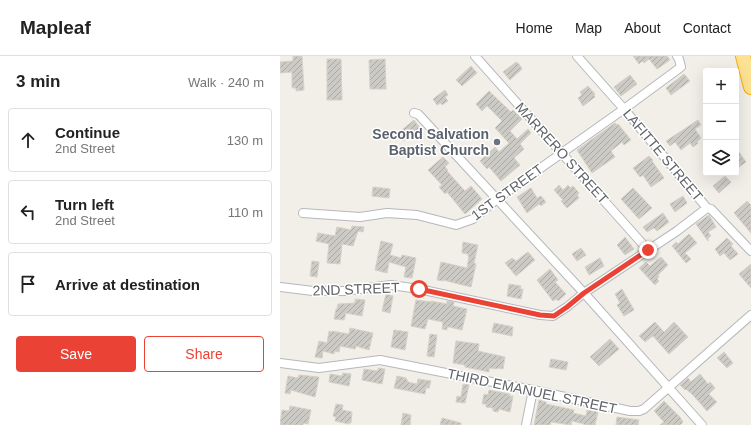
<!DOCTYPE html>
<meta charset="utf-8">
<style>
:root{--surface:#fff;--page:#f6f6f6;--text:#222;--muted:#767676;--line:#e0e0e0;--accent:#ea4335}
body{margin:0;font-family:Helvetica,sans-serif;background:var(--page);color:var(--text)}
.controls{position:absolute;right:12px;top:12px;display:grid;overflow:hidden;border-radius:4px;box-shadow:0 4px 16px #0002}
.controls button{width:36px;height:36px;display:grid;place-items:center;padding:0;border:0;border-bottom:1px solid var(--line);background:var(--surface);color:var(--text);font:20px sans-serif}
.stop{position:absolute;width:12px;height:12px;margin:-9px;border:3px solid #ea4335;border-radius:50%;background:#fff}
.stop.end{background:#ea4335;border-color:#fff;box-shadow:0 1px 4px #0008}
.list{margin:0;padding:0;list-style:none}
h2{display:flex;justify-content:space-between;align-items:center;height:52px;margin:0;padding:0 16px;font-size:17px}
h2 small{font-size:13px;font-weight:400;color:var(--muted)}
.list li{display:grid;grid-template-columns:26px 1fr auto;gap:12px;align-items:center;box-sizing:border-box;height:64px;margin:0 8px 8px;padding:0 8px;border:1px solid var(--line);border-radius:4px}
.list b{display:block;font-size:15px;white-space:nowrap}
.list p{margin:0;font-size:13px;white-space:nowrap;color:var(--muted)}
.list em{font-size:13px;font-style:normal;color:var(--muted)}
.actions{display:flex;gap:8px;padding:12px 16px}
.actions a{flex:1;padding:9px 0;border:1px solid var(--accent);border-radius:4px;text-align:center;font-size:14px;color:var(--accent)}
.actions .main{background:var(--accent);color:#fff}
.icon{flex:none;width:22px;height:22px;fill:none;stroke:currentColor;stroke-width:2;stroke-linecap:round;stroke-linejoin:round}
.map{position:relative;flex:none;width:471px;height:369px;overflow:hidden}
header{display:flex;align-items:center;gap:24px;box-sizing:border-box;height:56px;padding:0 20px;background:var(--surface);border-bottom:1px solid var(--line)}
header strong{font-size:19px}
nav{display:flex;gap:22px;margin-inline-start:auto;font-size:14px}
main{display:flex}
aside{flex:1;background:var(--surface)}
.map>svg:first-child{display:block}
.building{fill:url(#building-hatch);stroke:#d6d1c6}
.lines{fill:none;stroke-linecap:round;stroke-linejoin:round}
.street-casing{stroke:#b5b8bc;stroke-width:10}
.highway-casing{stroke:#f9ab00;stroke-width:16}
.street{stroke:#fff;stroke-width:8}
.highway{stroke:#fde293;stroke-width:14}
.route{stroke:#ea4335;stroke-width:5}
.worship-dot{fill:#6b7280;stroke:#fff;stroke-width:1.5}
.labels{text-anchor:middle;stroke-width:3;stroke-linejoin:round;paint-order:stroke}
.worship-label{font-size:14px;font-weight:bold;fill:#5b616d;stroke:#fff;text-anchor:end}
.street-label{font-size:14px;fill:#5f6368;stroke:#fff}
</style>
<header>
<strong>Mapleaf</strong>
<nav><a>Home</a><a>Map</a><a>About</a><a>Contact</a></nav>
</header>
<main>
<aside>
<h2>3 min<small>Walk · 240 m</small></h2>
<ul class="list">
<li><svg class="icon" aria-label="ahead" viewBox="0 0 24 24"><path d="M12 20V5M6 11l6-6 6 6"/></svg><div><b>Continue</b><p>2nd Street</p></div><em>130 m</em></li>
<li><svg class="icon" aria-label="left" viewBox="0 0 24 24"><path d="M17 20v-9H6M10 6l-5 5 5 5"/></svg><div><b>Turn left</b><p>2nd Street</p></div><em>110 m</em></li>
<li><svg class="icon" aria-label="arrive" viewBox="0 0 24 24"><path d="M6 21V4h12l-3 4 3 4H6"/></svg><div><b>Arrive at destination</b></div></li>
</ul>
<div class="actions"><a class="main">Save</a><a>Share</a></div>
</aside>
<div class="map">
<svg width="471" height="369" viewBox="0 0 471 369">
<defs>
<pattern id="building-hatch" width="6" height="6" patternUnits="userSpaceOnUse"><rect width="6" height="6" fill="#cccac5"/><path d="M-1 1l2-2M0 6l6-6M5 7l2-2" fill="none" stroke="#a9a8a4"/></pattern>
</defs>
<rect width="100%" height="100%" fill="#f1efe8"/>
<path class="building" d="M13,0H22L24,34L16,35V32H12V16L0,17V6L13,5Z
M353,0H387L390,4L377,13L369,3L364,7L362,5L359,8Z
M47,3H61L62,44H47Z
M105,3L106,33H90L89,4Z
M236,6L239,8L242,13L230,24L223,16Z
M191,10L197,17L182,30L176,24Z
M404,18L410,25L391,39L386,32Z
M350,19L357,28L341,40L334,31Z
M308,30L315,38L314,39L315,41L303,50L298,42L302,39L300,36Z
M165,34L168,39L165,41L168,45L162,49L161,47L157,49L153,43Z
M209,35L231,56L233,54L242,63L230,75L237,83L248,73L251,77L240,88L244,93L234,102L240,109L221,125L209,111L207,113L200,105L215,91L219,96L229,87L215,72L222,65L207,50L202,55L196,48Z
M134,64L140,72L123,85L117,78Z
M418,64L421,69L415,73L421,82L417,86L418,87L413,91L410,87L401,94L395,86L390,90L386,85Z
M335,67L337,69L338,68L351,84L344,89L342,86L331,95L335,101L312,117L297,94Z
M456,92L466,106L456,113Z
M369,100L373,104L372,105L384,122L371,131L363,119L360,121L353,112Z
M163,101L169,107L165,111L168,114L167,115L185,135L191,130L202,143L185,158L167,136L165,138L159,131L162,129L148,114Z
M445,120L451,126L439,137L433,130Z
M279,129L283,134L288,129L290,132L293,130L299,137L297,139L299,142L287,152L281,145L283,144L274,134Z
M93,131L110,133L109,142L92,140Z
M251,132L257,142L261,140L266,146L261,150L259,148L247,157L237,141Z
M353,132L372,152L359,163L341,143Z
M403,140L407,147L395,156L390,148Z
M467,145L471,149V177L454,157Z
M383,157L389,166L377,175L374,172L367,176L363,171Z
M429,159L436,171L428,176L431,180L428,182V185L416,168Z
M72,170L84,171L83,176L78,175L73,190L62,188L60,208L47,207L49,188L36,185L38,177L55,180L57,171L71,174Z
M409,178L417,187L405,197L411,203L406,207L392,190L396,186L398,188Z
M345,181L354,193L345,199L337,189Z
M447,182L453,188L451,190L458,198L450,204L444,197L440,200L435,193Z
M101,185L113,188L110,199L121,202L122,199L136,202L132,222L124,221L126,211L109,206L107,217L95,214Z
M183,186L198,189L194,207L196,208L191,231L163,224V225L157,224L161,206L187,212L189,200H188V198L182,197Z
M301,192L306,199L297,205L292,198Z
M248,196L255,204L236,220L225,207L232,202L236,205Z
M381,201L388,209L378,219L379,221L377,223L379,225L375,229L359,212L366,206L370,210Z
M320,202L324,210L309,219L305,211Z
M32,205L39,206L37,221L30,220Z
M471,208V232L459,218Z
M270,213L278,224L275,226L286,238L278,245L276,243L273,245L257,224Z
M229,228L241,230L240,233H243L241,243L227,240Z
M342,233L354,254L344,260L337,249L340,247L335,238Z
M106,238L113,240L110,257L102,255Z
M75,243L85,244L82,260L66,257L64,264L54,263L56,253H57L58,248L75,247Z
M136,244L151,246V245L167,248V245L174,246L173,250L187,253L182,274L169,271H167V274L162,273L163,266L148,263L145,273L131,270Z
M375,266L384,276L394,266L408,281L389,298L373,280L365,286L359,280Z
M214,267L233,271L232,280L212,276Z
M70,272L93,277L89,294L76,290L75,293L60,290L59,296L55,295L54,298L43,295L42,302L35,301L39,285L47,287L49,275L52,276V275L69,278Z
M114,274L128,276L125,294L111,291Z
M150,278L157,279L154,301L147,300Z
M330,283L339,293L319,310L310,301Z
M176,285L199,288L198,295L225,301L223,313L217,312V313L209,312V316L185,311V309L173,307Z
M444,296L453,307L447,312L437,302Z
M271,303L288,306L286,314L269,311Z
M98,312L105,313L102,328L82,324L84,313L98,315Z
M63,317L71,318L69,330L49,326L50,318L62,320Z
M420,318L428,328L430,326L435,332L429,338L437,346L427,355L413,339L406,333L405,334L400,329L408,322L411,326Z
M19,319L39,321L35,341L11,334L10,338L5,337L8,320L18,322Z
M117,320L126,322L128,326L137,328L138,323L151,325L149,332H146L145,338L114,332Z
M183,328L189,329L185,347L176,346L177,340L181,341Z
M209,334L230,338L229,340H233L230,356L219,353L218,356L213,355V352L206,351V348H202L204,338L208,339Z
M259,344L266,346V348L294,354L293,357L306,360L307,354L318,356L315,369H304V368L292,365L291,369L271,366L270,369H254Z
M384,345L400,361L403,366L400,369H380L384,366L374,355Z
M56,348L63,349L62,354L72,356L71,367H69V368L55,365L56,361L53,360Z
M10,350L31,354L28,368L23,367V369H0L2,354L9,355Z
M123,357L131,359L130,369H121Z
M337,361L359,364L358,369H336Z
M162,362L181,367V369H160Z"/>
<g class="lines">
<defs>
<path id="street" d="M195,0L368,194
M297,0L344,53L427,152L431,153L471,195
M134,57L138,58L304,237L422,369
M23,157L80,161L107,157L137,159L176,169L193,163L217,143L344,53L401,11L399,3L397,0
M0,231L33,235H64L111,229L139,233L260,259L273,260L287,251L304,237L397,175L427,152
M0,307L39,312L100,304L253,334L350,355H359L364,353L471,259
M246,369L253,334"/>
<path id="highway" d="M463,0L471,31"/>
</defs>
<use href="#street" class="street-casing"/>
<use href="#highway" class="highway-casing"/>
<use href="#street" class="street"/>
<use href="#highway" class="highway"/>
</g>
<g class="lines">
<path class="route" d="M139,233L260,259L274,260L287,251L304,237L368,194"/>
</g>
<circle class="worship-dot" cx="217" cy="86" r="4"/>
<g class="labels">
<g class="worship-label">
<text x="209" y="83">Second Salvation<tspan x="209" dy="16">Baptist Church</tspan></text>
</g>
<g class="street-label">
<text transform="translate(282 97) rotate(48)" y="5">MARRERO STREET</text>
<text transform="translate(383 99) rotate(50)" y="5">LAFITTE STREET</text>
<text transform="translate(227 136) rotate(-36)" y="5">1ST STREET</text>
<text transform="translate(76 233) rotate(-2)" y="5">2ND STREET</text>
<text transform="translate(252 335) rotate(12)" y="5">THIRD EMANUEL STREET</text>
</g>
</g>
</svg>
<div class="controls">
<button>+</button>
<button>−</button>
<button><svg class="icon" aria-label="layers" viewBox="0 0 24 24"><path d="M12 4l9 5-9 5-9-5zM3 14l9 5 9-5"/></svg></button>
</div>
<div class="stop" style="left:139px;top:233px"></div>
<div class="stop end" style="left:368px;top:194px"></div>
</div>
</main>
